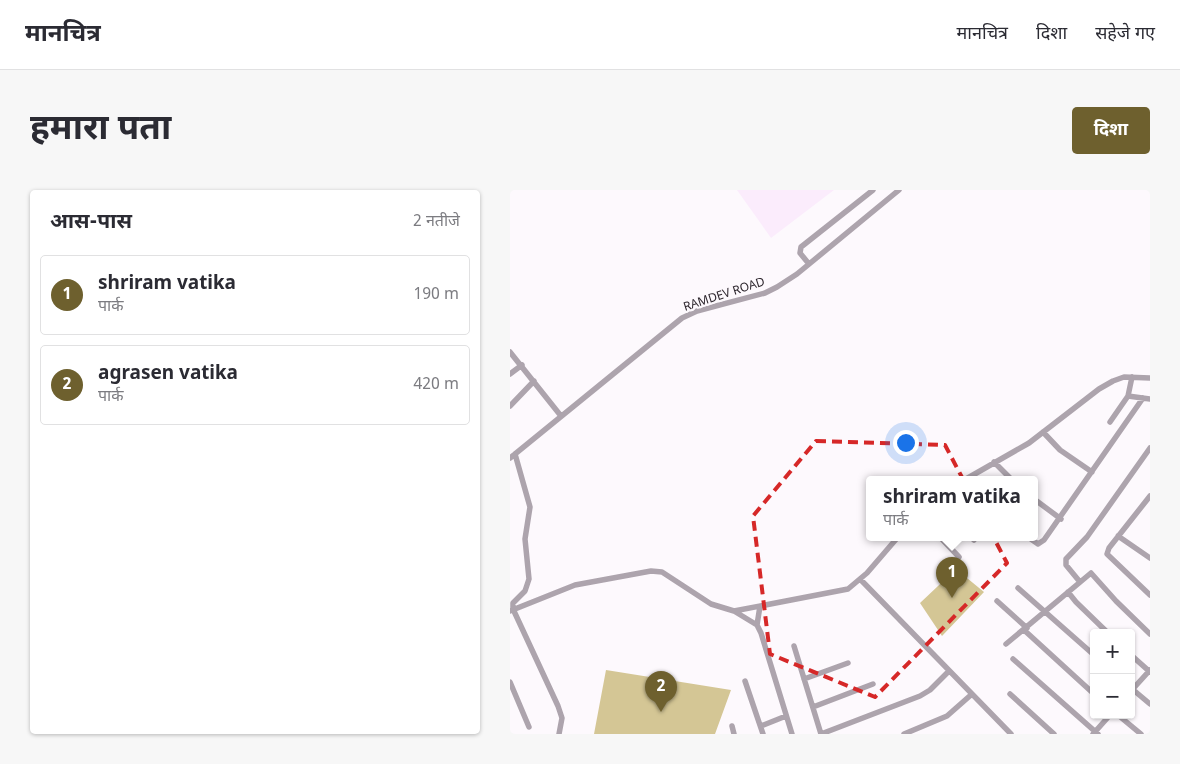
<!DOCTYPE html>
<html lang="hi">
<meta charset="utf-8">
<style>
:root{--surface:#fff;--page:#f7f7f7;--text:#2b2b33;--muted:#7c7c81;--line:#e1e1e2;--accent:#6e602e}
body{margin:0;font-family:Georgia,"Noto Sans Devanagari",serif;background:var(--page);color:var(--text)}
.controls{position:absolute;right:15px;bottom:15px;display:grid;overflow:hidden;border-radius:5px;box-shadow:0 1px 4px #0004}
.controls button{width:45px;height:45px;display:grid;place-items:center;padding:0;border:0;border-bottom:1px solid var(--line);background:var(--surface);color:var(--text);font:25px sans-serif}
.you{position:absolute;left:395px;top:252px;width:18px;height:18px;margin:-12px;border:4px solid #fff;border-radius:50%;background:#1a73e8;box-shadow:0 0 0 8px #1a73e833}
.badge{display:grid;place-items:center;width:32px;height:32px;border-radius:50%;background:var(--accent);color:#fff;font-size:16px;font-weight:700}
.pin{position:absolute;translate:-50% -41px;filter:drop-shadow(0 1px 2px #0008)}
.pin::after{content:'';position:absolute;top:26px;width:18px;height:15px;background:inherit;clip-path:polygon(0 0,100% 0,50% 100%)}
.popup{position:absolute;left:356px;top:286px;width:172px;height:65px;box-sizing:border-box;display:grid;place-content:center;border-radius:5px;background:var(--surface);filter:drop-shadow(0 1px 4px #0005);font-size:16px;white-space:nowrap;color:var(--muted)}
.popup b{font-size:19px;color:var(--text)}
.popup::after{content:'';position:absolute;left:50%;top:100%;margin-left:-10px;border:10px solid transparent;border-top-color:var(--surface)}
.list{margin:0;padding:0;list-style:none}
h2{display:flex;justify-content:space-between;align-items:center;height:65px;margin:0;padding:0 20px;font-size:21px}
h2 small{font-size:16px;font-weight:400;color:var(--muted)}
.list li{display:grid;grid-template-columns:32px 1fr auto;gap:15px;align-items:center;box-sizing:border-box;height:80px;margin:0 10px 10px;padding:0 10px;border:1px solid var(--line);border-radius:5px}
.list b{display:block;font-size:19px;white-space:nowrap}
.list p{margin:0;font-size:16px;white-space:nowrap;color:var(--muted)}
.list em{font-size:16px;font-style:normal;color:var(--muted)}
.map{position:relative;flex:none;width:640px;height:544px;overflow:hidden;border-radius:5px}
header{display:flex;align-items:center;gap:30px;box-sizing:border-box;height:70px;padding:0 25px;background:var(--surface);border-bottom:1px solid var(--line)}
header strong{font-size:24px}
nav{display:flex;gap:28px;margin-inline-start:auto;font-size:18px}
.intro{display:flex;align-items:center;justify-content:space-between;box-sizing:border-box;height:120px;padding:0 30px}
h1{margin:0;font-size:35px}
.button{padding:12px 22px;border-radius:5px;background:var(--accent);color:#fff;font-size:18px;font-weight:700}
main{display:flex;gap:30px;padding:0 30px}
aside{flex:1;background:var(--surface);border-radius:5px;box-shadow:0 1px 4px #0004}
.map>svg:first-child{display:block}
.built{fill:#fbecfc}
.green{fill:#d4c695}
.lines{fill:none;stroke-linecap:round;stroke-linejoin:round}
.minor{stroke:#ada4ad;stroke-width:5.5}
.marked{fill:none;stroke:#d62828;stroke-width:4;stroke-dasharray:10 6;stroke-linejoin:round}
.labels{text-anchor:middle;stroke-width:4.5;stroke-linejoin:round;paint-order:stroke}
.street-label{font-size:12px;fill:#2e272e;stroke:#fdf9fd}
</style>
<header>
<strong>मानचित्र</strong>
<nav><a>मानचित्र</a><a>दिशा</a><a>सहेजे गए</a></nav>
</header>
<div class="intro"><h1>हमारा पता</h1><a class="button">दिशा</a></div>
<main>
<aside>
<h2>आस-पास<small>2 नतीजे</small></h2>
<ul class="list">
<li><span class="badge">1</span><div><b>shriram vatika</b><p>पार्क</p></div><em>190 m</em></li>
<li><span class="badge">2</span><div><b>agrasen vatika</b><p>पार्क</p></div><em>420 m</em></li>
</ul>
</aside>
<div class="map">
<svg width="640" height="544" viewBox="0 0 640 544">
<rect width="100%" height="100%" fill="#fdf9fd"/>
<path class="built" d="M227,0H324L261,48Z"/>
<path class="green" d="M446,379L474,402L432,446L410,413Z
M96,480L221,500L205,544H84Z"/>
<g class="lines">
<path class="minor" d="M299,74L290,63L291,57L363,0
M0,162L51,226
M0,184L12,175
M618,206L640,209
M0,216L24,191
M600,232L618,206L622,187
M533,242L550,260L582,282
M5,264L20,317L15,349L19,389L15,401L3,413V419L48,516L52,528L49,544
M0,268L172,128L187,121L255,103L267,97L287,84L389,0
M484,272L501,289
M456,289L519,253L589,199L603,191L614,187L640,188
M640,306L599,358L597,364L640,405
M524,309L551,329
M608,346L640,368
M430,347L449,367
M461,347L464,350
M518,347L528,354L534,350L633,208
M350,389L501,544
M570,392L556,375V369L577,347L640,258
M508,398L584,465
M558,402L566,412L598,443
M487,411L517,438
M0,421L65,395L141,381L152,382L201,414L224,421L338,399L357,383L388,347
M224,421L247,435L251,443L282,544
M247,435L250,416
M514,440L584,504
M496,454L581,383L606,411L640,444
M284,456L311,544
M621,465L640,482
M503,469L588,544
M294,489L338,473
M235,491L253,544
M0,492L19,537
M621,498L640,514
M621,501L640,480
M500,504L544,544
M303,517L363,494
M608,525L631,544
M222,536L224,544
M251,536L276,526
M311,544L410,506L420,500L439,481
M394,544L437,526L462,504
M583,544L600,525"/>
</g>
<path class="marked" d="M306,251L435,255L497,373L365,507L260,464L243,326Z"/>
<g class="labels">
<g class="street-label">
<text transform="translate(214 104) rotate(-18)" y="4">RAMDEV ROAD</text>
</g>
</g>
</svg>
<div class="controls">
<button>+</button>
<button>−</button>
</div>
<div class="you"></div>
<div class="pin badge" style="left:442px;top:408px">1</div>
<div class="popup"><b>shriram vatika</b>पार्क</div>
<div class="pin badge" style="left:151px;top:522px">2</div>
</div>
</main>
